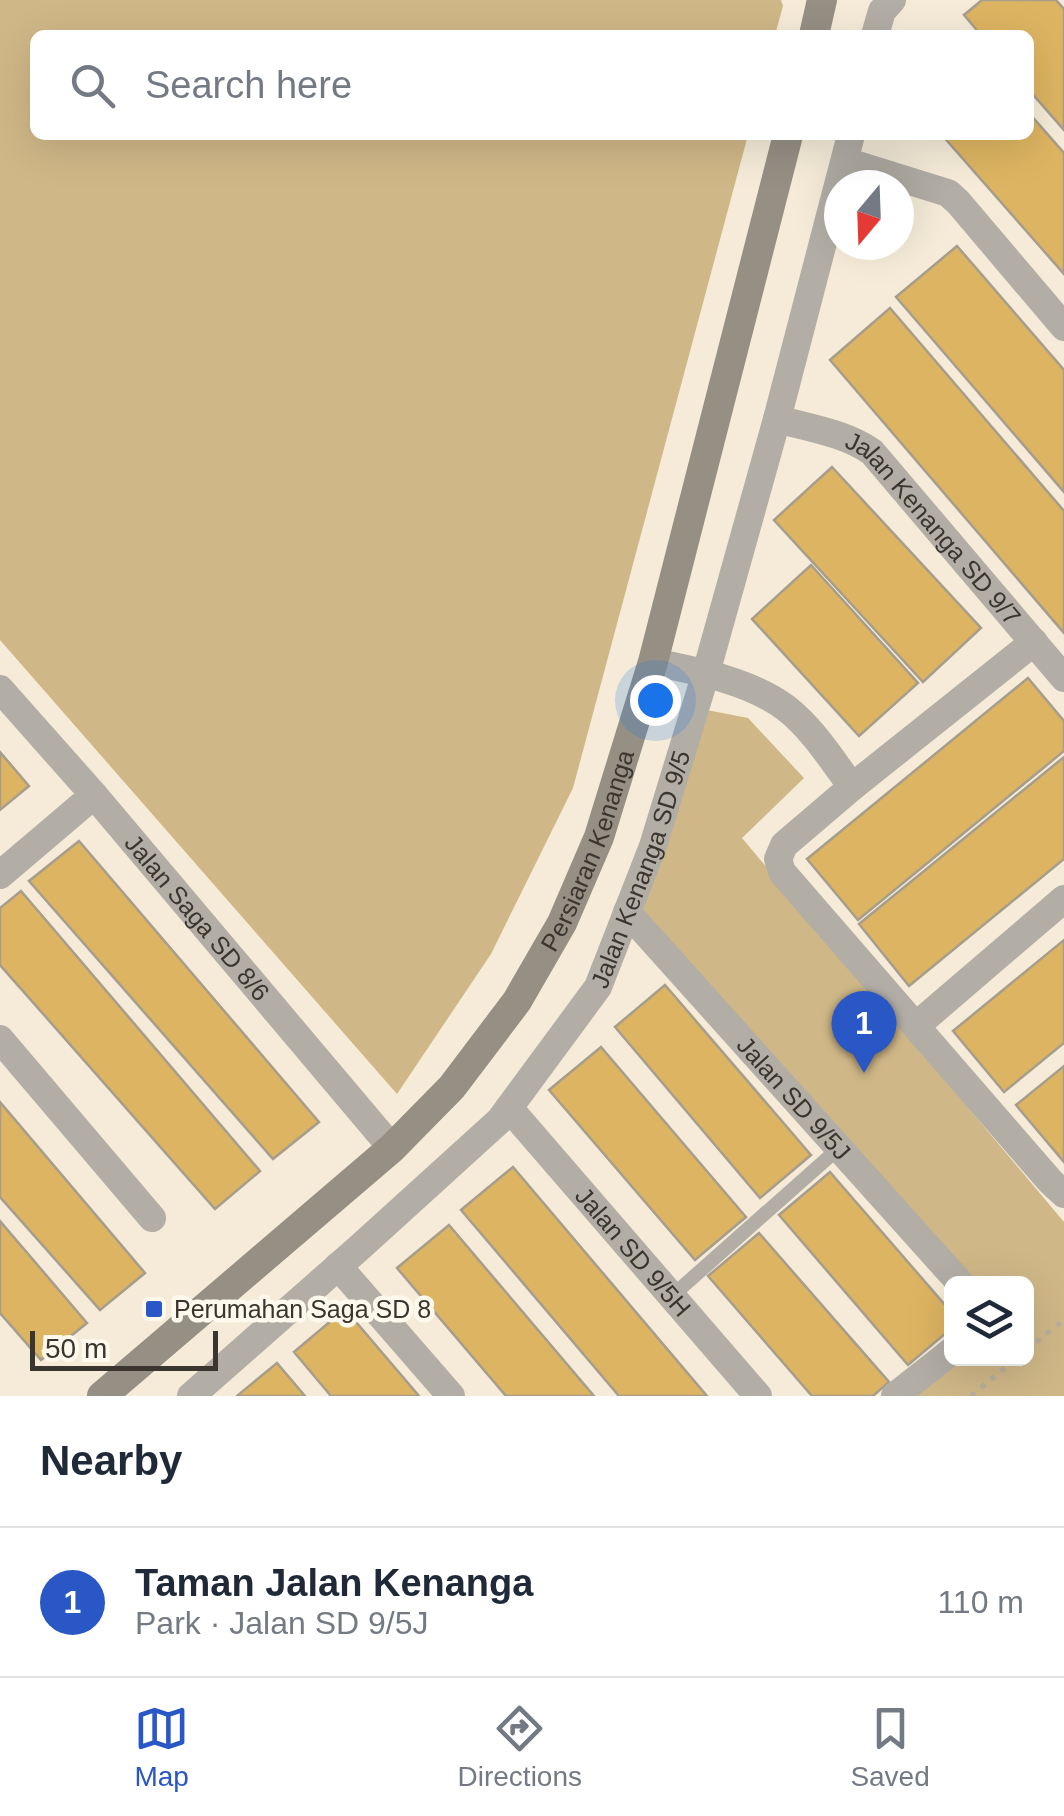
<!DOCTYPE html>
<meta charset="utf-8">
<style>
:root{--surface:#fff;--page:#f2f2f3;--text:#1f2937;--muted:#747a83;--line:#e0e1e3;--accent:#2957c5}
body{margin:0;font-family:Helvetica,sans-serif;background:var(--page);color:var(--text)}
.controls{position:absolute;right:30px;bottom:30px;display:grid;overflow:hidden;border-radius:15px;box-shadow:0 10px 40px #0002}
.controls button{width:90px;height:90px;display:grid;place-items:center;padding:0;border:0;border-bottom:2px solid var(--line);background:var(--surface);color:var(--text);font:50px sans-serif}
.compass{position:absolute;left:824px;top:170px;width:90px;height:90px;border-radius:50%;background:var(--surface);box-shadow:0 10px 40px #0002;rotate:199deg}
.scale{position:absolute;left:30px;bottom:25px;width:188px;box-sizing:border-box;padding-left:10px;border:5px solid #3a362f;border-top:0;font-size:28px;line-height:35px;white-space:nowrap;color:#3a362f;-webkit-text-stroke:8px #fff9ed;paint-order:stroke}
.you{position:absolute;left:655px;top:700px;width:35px;height:35px;margin:-25px;border:8px solid #fff;border-radius:50%;background:#1a73e8;box-shadow:0 0 0 15px #1a73e833}
.badge{display:grid;place-items:center;width:65px;height:65px;border-radius:50%;background:var(--accent);color:#fff;font-size:32px;font-weight:700}
.pin{position:absolute;translate:-50% -82px;filter:drop-shadow(0 2px 5px #0008)}
.pin::after{content:'';position:absolute;top:52px;width:35px;height:30px;background:inherit;clip-path:polygon(0 0,100% 0,50% 100%)}
.list{margin:0;padding:0;list-style:none}
h2{display:flex;justify-content:space-between;align-items:center;height:130px;margin:0;padding:0 40px;font-size:42px}
h2 small{font-size:32px;font-weight:400;color:var(--muted)}
.list li{display:grid;grid-template-columns:65px 1fr auto;gap:30px;align-items:center;box-sizing:border-box;height:150px;padding:0 40px;border-top:2px solid var(--line)}
.list b{display:block;font-size:38px;white-space:nowrap}
.list p{margin:0;font-size:32px;white-space:nowrap;color:var(--muted)}
.list em{font-size:32px;font-style:normal;color:var(--muted)}
.icon{flex:none;width:55px;height:55px;fill:none;stroke:currentColor;stroke-width:2;stroke-linecap:round;stroke-linejoin:round}
.map{position:relative;flex:none;width:1064px;height:1396px;overflow:hidden}
.search{position:absolute;background:var(--surface);box-shadow:0 10px 40px #0002;left:30px;right:30px;top:30px;height:110px;display:flex;align-items:center;gap:25px;box-sizing:border-box;padding:0 35px;border-radius:15px;color:var(--muted);font-size:38px}
.sheet{height:280px;background:var(--surface)}
nav{display:flex;justify-content:space-around;align-items:center;box-sizing:border-box;height:140px;border-top:2px solid var(--line);background:var(--surface);font-size:28px;color:var(--muted)}
nav a{display:grid;justify-items:center;gap:5px}
nav .on{color:var(--accent)}
.map>svg:first-child{display:block}
.green{fill:#cfb787}
.building{fill:#ddb461;stroke:#a69d8c;stroke-width:2.5}
.lines{fill:none;stroke-linecap:round;stroke-linejoin:round}
.path{stroke:#b6ae9f;stroke-width:5;stroke-dasharray:5 8;stroke-linecap:butt}
.lane{stroke:#b2aea6;stroke-width:14}
.street{stroke:#b2aea6;stroke-width:28}
.secondary{stroke:#958f84;stroke-width:30}
.poi-dot{fill:#2957c5;stroke:#fff9ed;stroke-width:4}
.labels{text-anchor:middle;stroke-width:9;stroke-linejoin:round;paint-order:stroke}
.street-label{font-size:25px;fill:#3a362f;stroke:#fff9ed}
.poi-label{font-size:25px;fill:#3a362f;stroke:#fff9ed;text-anchor:start}
</style>
<div class="map">
<svg width="1064" height="1396" viewBox="0 0 1064 1396">
<rect width="100%" height="100%" fill="#f5ebd8"/>
<path class="green" d="M0,0H781L783,6L775,35H35V135H748L573,788L491,954L397,1094L0,640Z
M707,710L748,718L804,778L742,838L1064,1222V1396H916L959,1359L1026,1358V1284L969,1283L643,910Z"/>
<path class="building" d="M982,0H1056L1064,9V130L1029,90V35H981L964,15Z
M1029,113L1064,153V274L942,135H1029Z
M957,246L1064,370V492L896,297Z
M890,308L1064,511V633L830,360Z
M832,467L981,628L923,682L774,520Z
M811,565L918,683L859,736L752,619Z
M1028,678L1064,721V751L858,920L807,859Z
M0,752L29,786L0,810Z
M1064,757V859L909,986L859,924Z
M79,841L319,1122L273,1159L29,881Z
M21,891L260,1171L215,1209L0,965V908Z
M1064,940V1043L1004,1092L953,1031Z
M665,985L811,1155L760,1198L615,1027Z
M601,1047L746,1217L695,1260L549,1090Z
M1064,1066V1162L1016,1105Z
M0,1102L145,1273L100,1310L0,1197Z
M513,1167L707,1396H619L461,1210Z
M830,1172L952,1313V1328L908,1365L779,1215Z
M0,1221L87,1323L41,1360L0,1313Z
M449,1225L594,1396H506L397,1268Z
M759,1233L889,1382L873,1396H812L708,1276Z
M345,1309L419,1396H331L294,1352Z
M277,1363L305,1396H237Z"/>
<g class="lines">
<path class="path" d="M1026,1350L1064,1320
M971,1396L1017,1358"/>
<path class="lane" d="M672,1296L839,1148"/>
<g class="street">
<path d="M875,35L882,11L892,0"/>
<path d="M845,161L948,193L958,202L1064,327"/>
<path id="s1" d="M777,419C809,428 845,433 872,452L1064,678"/>
<path d="M1034,642L852,787L784,845L778,859L782,872L1050,1181L1064,1194"/>
<path d="M653,662C697,671 750,681 786,708C813,729 832,760 852,787"/>
<path id="s2" d="M0,689L94,795L392,1148"/>
<path d="M0,875L94,795"/>
<path id="s3" d="M627,912L961,1284"/>
<path d="M917,1025L1064,899"/>
<path d="M0,1039L152,1218"/>
<path id="s4" d="M509,1108L758,1396"/>
<path d="M338,1266L451,1396"/>
<path id="s5" d="M191,1396L359,1248L500,1120L598,987L653,846L706,673L777,419L851,135"/>
<path d="M895,1396L952,1351"/>
</g>
<g class="secondary">
<path d="M814,35L822,0"/>
<path id="s6" d="M102,1396L392,1148L452,1087L517,1001L562,923L599,837L653,662L788,135"/>
</g>
</g>
<rect class="poi-dot" x="144" y="1299" width="20" height="20" rx="5"/>
<g class="labels">
<g class="street-label">
<text dy="9" stroke="none"><textPath href="#s1" startOffset="198">Jalan Kenanga SD 9/7</textPath></text>
<text dy="9" stroke="none"><textPath href="#s6" startOffset="742">Persiaran Kenanga</textPath></text>
<text dy="9" stroke="none"><textPath href="#s5" startOffset="705">Jalan Kenanga SD 9/5</textPath></text>
<text dy="9" stroke="none"><textPath href="#s2" startOffset="302">Jalan Saga SD 8/6</textPath></text>
<text dy="9" stroke="none"><textPath href="#s3" startOffset="250">Jalan SD 9/5J</textPath></text>
<text dy="9" stroke="none"><textPath href="#s4" startOffset="190">Jalan SD 9/5H</textPath></text>
</g>
<g class="poi-label">
<text x="174" y="1318">Perumahan Saga SD 8</text>
</g>
</g>
</svg>
<div class="controls">
<button><svg class="icon" aria-label="layers" viewBox="0 0 24 24"><path d="M12 4l9 5-9 5-9-5zM3 14l9 5 9-5"/></svg></button>
</div>
<svg class="compass" viewBox="-18 -18 36 36"><path d="M0-13l5 13h-10z" fill="#e53935"/><path d="M0 13l5-13h-10z" fill="#747a83"/></svg>
<div class="scale">50 m</div>
<div class="you"></div>
<div class="pin badge" style="left:864px;top:1073px">1</div>
<div class="search"><svg class="icon" aria-label="search" viewBox="0 0 24 24"><circle cx="10" cy="10" r="6"/><path d="M15 15l6 6"/></svg>Search here</div>
</div>
<section class="sheet">
<h2>Nearby<small></small></h2>
<ul class="list">
<li><span class="badge">1</span><div><b>Taman Jalan Kenanga</b><p>Park · Jalan SD 9/5J</p></div><em>110 m</em></li>
</ul>
</section>
<nav>
<a class="on"><svg class="icon" aria-label="map" viewBox="0 0 24 24"><path d="M3 6l6-2 6 2 6-2v14l-6 2-6-2-6 2zM9 4v14M15 6v14"/></svg>Map</a>
<a><svg class="icon" aria-label="directions" viewBox="0 0 24 24"><path d="M12 3l9 9-9 9-9-9zM9 14v-3h6M13 9l2 2-2 2"/></svg>Directions</a>
<a><svg class="icon" aria-label="saved" viewBox="0 0 24 24"><path d="M7 4h10v16l-5-4-5 4z"/></svg>Saved</a>
</nav>
